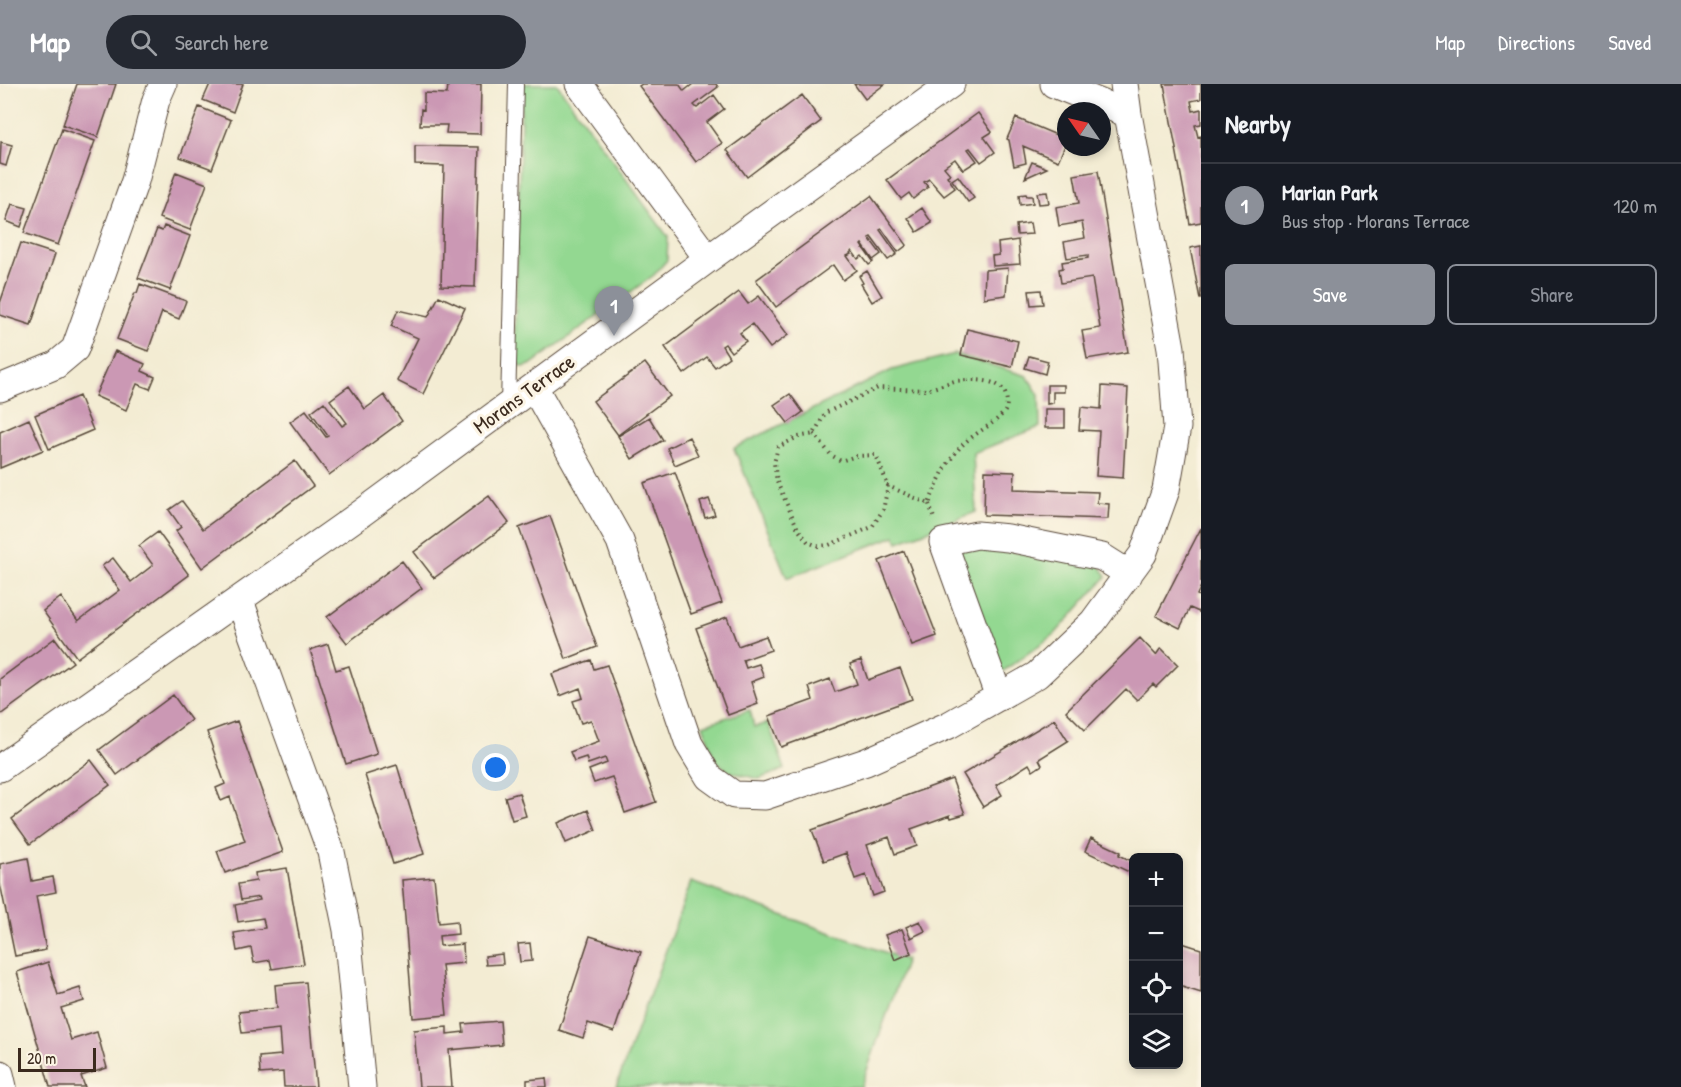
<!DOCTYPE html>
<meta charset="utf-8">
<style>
:root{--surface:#171b24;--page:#242831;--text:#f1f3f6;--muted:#9ea1a6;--line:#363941;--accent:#8c9099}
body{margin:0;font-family:"Patrick Hand",sans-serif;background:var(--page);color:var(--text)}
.controls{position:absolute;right:18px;bottom:18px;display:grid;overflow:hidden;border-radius:9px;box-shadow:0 3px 9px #0003}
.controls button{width:54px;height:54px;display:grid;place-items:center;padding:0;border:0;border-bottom:2px solid var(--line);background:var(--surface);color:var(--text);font:30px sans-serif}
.compass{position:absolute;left:1057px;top:18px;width:54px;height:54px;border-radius:50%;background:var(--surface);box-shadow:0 3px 9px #0003;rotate:304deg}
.scale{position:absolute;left:18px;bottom:15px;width:78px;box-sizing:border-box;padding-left:6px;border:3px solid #3b2a1e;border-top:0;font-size:16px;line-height:21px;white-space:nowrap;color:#3b2a1e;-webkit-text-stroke:4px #fcf5e5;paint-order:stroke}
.you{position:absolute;left:496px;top:684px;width:21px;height:21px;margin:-15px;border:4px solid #fff;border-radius:50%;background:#1a73e8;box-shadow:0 0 0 9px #1a73e833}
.badge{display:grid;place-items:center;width:39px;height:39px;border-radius:50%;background:var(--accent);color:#fff;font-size:20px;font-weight:700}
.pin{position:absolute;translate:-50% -50px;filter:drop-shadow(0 2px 3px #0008)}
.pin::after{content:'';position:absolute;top:32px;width:21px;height:18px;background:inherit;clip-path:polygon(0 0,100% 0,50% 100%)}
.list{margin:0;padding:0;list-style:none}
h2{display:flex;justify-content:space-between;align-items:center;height:78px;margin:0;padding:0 24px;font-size:26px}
h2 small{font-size:20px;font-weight:400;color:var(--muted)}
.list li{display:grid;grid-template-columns:39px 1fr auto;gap:18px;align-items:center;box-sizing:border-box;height:84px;padding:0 24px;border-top:2px solid var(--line)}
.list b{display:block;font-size:22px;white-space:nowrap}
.list p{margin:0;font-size:20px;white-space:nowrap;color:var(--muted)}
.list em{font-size:20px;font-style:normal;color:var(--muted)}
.actions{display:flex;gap:12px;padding:18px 24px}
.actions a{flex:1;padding:14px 0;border:2px solid var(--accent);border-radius:9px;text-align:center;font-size:21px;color:var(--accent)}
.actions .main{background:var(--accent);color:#fff}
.icon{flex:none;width:33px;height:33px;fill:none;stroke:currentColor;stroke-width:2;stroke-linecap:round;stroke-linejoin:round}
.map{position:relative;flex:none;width:1201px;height:1003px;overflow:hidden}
header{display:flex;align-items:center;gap:36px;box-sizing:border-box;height:84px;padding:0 30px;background:var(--accent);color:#fff}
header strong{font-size:28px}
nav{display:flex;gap:33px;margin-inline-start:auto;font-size:21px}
.search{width:420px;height:54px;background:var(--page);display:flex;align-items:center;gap:15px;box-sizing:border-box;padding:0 21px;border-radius:33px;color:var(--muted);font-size:22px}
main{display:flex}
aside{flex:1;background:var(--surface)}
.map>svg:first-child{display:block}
.green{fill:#93d891;stroke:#678158;stroke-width:1.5}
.building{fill:#cb98b4}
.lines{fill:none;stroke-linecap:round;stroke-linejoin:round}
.lane-casing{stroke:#574739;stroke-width:16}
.street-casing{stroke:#574739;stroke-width:29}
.path{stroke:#574739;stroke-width:4;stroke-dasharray:1.5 4.5;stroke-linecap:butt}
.lane{stroke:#fff;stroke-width:14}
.street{stroke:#fff;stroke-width:27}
.labels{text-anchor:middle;stroke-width:6;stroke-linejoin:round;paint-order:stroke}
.street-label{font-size:21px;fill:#3b2a1e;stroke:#fcf5e5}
</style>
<header>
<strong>Map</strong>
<div class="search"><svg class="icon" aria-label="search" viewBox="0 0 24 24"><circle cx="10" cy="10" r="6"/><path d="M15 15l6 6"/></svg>Search here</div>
<nav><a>Map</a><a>Directions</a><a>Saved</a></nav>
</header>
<main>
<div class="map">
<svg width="1201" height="1003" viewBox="0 0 1201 1003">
<rect width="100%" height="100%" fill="#fcf5e5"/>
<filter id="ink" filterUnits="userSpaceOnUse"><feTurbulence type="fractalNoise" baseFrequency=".0167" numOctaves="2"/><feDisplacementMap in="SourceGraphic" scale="12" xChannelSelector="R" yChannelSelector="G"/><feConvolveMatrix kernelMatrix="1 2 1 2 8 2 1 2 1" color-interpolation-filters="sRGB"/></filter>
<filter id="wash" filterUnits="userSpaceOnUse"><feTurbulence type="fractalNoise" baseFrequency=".008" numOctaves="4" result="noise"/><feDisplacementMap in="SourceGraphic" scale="24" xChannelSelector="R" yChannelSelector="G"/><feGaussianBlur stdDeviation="1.35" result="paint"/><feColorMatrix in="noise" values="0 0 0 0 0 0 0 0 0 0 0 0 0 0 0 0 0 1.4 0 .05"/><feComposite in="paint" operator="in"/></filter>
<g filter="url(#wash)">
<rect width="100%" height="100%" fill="#f3ecd3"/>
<path class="green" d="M522,0H557L668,153L667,176L654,191L530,281L523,283L514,277Z
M955,270L1027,292L1039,311L1040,343L973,369L976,428L898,458L895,452L787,494L734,364L892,286Z
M960,461L1098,479L1107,492L1055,550L999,590L955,478Z
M750,626L754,643L768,639L785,685L759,695L730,688L715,676L703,641Z
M691,798L906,876L861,1003H616Z"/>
<g id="blocks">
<path class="building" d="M77,0H116L98,53L63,41Z
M210,0H243L233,28L203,16Z
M448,0H481L480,50L446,49L447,41H420L421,25L424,26V9L447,10Z
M642,0H679L684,7L693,0H716L718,3L694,21L697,24L714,11L724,25L707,38L722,59L696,78L639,2Z
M854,0H885L865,15Z
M1164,0H1201V15L1191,17L1193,27L1201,25V40L1195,41L1198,53L1201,52V138L1190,140Z
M802,11L821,37L747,93L727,66Z
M199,23L231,36L212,85L180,73Z
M978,29L992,48L984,53L995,68L981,78L970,64L968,65L977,77L963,86L955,75L944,83L950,90L947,92L955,104L944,112L929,95L924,98L928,103L913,115L909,109L901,115L887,96Z
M1016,34L1066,55V59L1058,77L1023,62L1026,79L1014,82L1009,56L1007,55Z
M62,45L95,57L58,161L24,149Z
M1,58L12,61L6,82L0,80Z
M415,62L479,63L475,203L441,202L444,82L415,81Z
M1032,78L1047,84L1025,94Z
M1098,87L1128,268L1087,275L1082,247L1100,244L1092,194L1061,199L1059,185L1063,184L1062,178L1088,174V171L1067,174L1064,158L1085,154L1082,138L1059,142L1056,123L1079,119L1074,91Z
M176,88L207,100L190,146L159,134Z
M958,92L974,114L968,118L952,96Z
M1047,108L1049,119L1039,120L1037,109Z
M1026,110L1027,112H1032L1033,119L1020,121L1019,111Z
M871,112L907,161L898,168L882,145L880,146L897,170L888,176L871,153L869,154L881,170L873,176L862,160L861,161L873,178L869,181L862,172L858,175L852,167L850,169L851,170L847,172L857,186L843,196L833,181L776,223L756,196Z
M12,120L27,124L21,143L6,137Z
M922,124L932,139L917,148L908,134Z
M1030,139L1032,150L1017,151L1016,141Z
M164,142L190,152L170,206L138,194L157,145L162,147Z
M1018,156L1020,180L993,182L992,172L999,171L998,159Z
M21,159L55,170L31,241L0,231V219Z
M1201,162V215H1200L1190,164Z
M1008,184L1006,211L984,214L985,186Z
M867,187L882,212L872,218L861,200L863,199L859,192Z
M140,200L186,217L179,235L162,228L148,267L117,255L135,209H137Z
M1041,206L1043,220L1031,221L1029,207Z
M739,208L748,220L759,212L788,251L770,264L752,240L740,249L746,257L731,268L725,260L722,262L729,273L715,283L707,273L684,290L665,263Z
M439,212L465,224L423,310L397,297L418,254L391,242L398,226L428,233Z
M967,245L1018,257L1012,283L961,271Z
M115,267L145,280L142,287L155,293L150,305L137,300L126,326L95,312Z
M1029,272L1048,277L1045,290L1025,284Z
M645,279L670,312L618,351L593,317Z
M1047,301H1064V308H1053V319L1047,320Z
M349,302L365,325L384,311L402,337L329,391L290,338L306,326L326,353L328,352L311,328L324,318L342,342L347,339L330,316Z
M1102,302L1128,304L1123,394L1096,392L1099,347L1079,346L1081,323L1101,325Z
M790,310L803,328L788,339L774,321Z
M79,312L93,346L49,365L35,331Z
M1045,325H1065V344H1045Z
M649,333L663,356L632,375L618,352Z
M29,335L43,366L0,384V348Z
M689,353L698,371L675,381L667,364Z
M295,377L313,402L202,484L176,447L181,443L169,426L182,417L203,445Z
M985,387L1015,388L1014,405L1098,408L1097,419L1109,420L1108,435L984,431Z
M675,388L722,519L691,530L644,399Z
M489,412L509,439L434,494L414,468Z
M709,415L715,431L705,434L700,418Z
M550,432L597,563L566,575L519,444Z
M1201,444V502L1197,511L1201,513V529L1190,524L1180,544L1156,532Z
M158,448L189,491L77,574L43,527L61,513L78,537L120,506L102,482L113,474L131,498L153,481L139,462Z
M904,467L937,552L912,561L879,477Z
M402,477L422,504L347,559L327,533Z
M727,533L738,562L766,552L771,566L743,576L746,584L759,580L764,593L751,598L758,620L728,631L696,544Z
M55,554L73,578L0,631V595Z
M1140,554L1156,571L1161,564L1178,581L1156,603L1153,600L1137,616L1126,605L1085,646L1066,627Z
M328,560L336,586L349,582L377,670L346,680L310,566Z
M591,576L594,585L607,581L656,718L625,729L612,693L594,699L589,686L607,679L605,674L588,680L586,673L574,677L570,668L599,657L591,636L581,639L573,617L583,614L580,604L560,612L552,590Z
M861,576L868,596L900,584L912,615L781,663L769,632L813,616L809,603L830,595L835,608L857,600L850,580Z
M173,611L191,636L117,691L99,666Z
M1054,635L1068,657L1039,675L1042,681L1033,687L1029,680L996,701L1002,711L983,723L963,690Z
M237,637L283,768L225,789L217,767L245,757L230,713L221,717L216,704L225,700L207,648Z
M91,676L110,701L30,760L12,735Z
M397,681L424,770L393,780L365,691Z
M952,695L965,730L951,734L950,731L911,745L917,762L895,770L889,753L867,761L884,808L873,812L866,791L855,795L846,769L824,777L812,746Z
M519,709L526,732L512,736L505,713Z
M588,726L596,746L566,759L558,739Z
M1091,754L1121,768L1119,771L1134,778L1131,789L1085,767Z
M28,774L32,797L53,793L56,808L36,812L46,866L15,872L0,799V780Z
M287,784L304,880L272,885L270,876L254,879L251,864L237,867L234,849L265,844L263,834L238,838L235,821L260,816L259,813L241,816L238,800L256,797L255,789Z
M434,793L439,839L457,837L458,850L439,852L440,862L463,860L464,879L442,881L447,931L413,934L402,796Z
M920,837L925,847L911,854L906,843Z
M902,845L911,869L895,876L885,851Z
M590,852L641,868L614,948L588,939L583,954L559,946Z
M1179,858L1201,865V909L1179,902Z
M530,859L532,877L520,878L518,860Z
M502,870L503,880L486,881L485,872Z
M48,878L58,911L80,904L84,917L61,924L71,956L97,948L107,984L81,992L85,1003H50L43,978L17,888Z
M306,898L316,1003H284L283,988L260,990L259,973L281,971L279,945L242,949L239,928L277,924L275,901Z
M500,937L502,961L449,966L452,1003H419L414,946L447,943V950L464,948L463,940Z
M546,994L547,1003H527V996Z"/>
</g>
</g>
<g filter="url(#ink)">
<use href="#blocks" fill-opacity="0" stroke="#574739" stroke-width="1.5"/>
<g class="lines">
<defs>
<path id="lane" d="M508,322L516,0"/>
<path id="street" d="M579,0L708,175
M1054,0L1128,30
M534,303L620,457L689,660L709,693L734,711L765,712L866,678L949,641L1037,591L1093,538L1143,470L1166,406L1177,343L1171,264L1128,30L1124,0
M0,304L56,281L75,265L135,97L156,16L163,0
M240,517L331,768L347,846L362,1003
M999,613L943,458L977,451L1008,454L1102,473L1129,490
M0,684L359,431L708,175L951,0
M0,990L3,1003"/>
</defs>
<use href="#lane" class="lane-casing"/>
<use href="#street" class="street-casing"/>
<path class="path" d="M967,296C979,296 999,296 1005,309C1007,315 1008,321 1005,327C994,342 970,350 958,366C945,381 936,401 929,420L888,402L883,426L872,443L829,461L818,462L808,458L798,445L777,398L774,379L778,363L798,353L814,350L825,329L878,304L927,306L954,297Z
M814,350L831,371L841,377L856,372L876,371L888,402
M929,420L934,434"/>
<use href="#lane" class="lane"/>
<use href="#street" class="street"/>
</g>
</g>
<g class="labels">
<g class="street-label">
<text transform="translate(524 310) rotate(-36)" y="7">Morans Terrace</text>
</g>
</g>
</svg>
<div class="controls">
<button>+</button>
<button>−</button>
<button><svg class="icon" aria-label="locate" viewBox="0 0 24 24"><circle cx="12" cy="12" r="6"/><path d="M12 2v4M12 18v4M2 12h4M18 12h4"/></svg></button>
<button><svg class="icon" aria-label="layers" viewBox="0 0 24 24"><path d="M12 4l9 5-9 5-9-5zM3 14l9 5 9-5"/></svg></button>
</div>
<svg class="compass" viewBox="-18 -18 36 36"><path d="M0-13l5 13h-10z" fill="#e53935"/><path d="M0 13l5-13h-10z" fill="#9ea1a6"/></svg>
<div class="scale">20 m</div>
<div class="you"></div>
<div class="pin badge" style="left:614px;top:252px">1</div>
</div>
<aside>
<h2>Nearby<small></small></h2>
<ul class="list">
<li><span class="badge">1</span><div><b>Marian Park</b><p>Bus stop · Morans Terrace</p></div><em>120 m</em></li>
</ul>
<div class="actions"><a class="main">Save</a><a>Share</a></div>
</aside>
</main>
